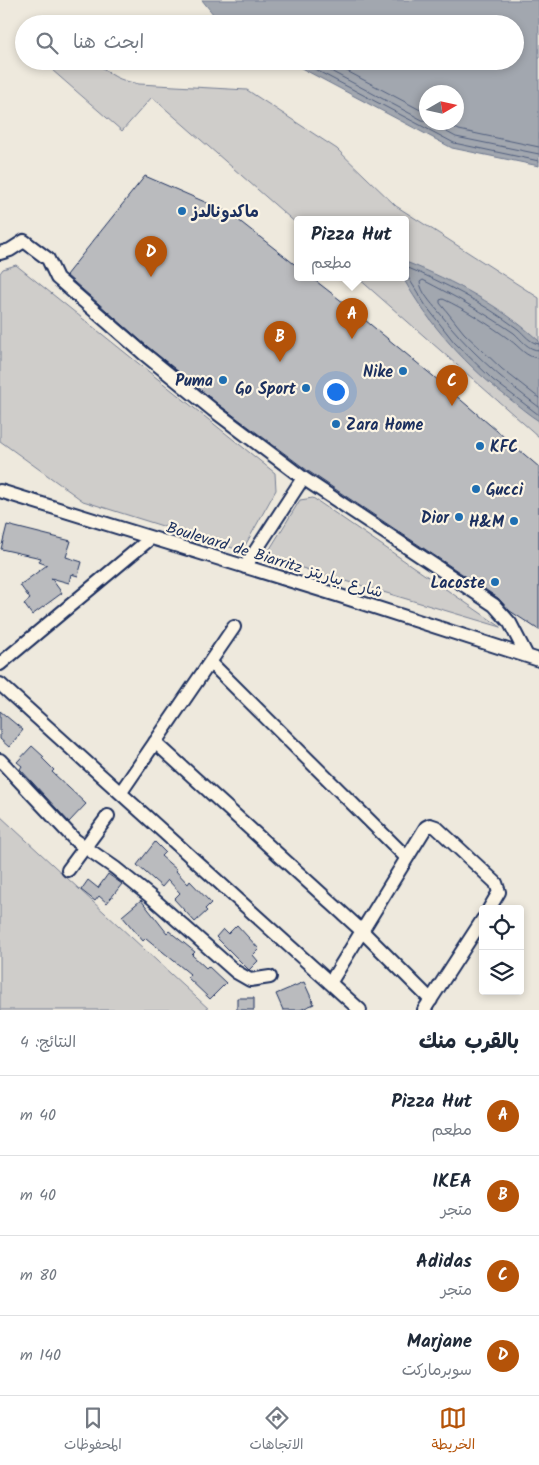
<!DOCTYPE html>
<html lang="ar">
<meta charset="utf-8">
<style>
:root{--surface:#fff;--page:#f6f6f7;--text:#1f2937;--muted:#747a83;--line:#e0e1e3;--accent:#b45309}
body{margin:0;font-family:Kalam,"Playpen Sans Arabic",sans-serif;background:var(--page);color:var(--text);direction:rtl}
.controls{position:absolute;right:15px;bottom:15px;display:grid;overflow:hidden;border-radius:5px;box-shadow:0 2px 8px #0003}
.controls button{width:45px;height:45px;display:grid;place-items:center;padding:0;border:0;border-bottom:1px solid var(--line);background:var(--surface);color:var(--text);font:25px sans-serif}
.compass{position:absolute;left:419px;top:85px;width:45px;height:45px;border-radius:50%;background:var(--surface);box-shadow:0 2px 8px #0003;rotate:81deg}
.you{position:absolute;left:335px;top:391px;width:18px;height:18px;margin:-12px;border:4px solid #fff;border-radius:50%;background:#1a73e8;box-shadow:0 0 0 8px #1a73e833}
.badge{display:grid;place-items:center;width:32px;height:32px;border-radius:50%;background:var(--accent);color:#fff;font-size:16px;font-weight:700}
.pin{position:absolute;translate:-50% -41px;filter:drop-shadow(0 1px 2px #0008)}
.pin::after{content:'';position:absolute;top:26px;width:18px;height:15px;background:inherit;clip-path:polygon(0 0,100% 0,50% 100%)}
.popup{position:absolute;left:294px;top:216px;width:115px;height:65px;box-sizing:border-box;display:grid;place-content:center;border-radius:5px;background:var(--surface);filter:drop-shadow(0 1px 4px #0005);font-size:16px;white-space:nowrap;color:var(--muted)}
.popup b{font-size:19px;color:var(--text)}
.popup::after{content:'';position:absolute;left:50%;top:100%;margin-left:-10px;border:10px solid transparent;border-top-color:var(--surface)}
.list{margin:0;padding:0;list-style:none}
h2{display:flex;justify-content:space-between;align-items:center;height:65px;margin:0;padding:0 20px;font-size:21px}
h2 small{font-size:16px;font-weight:400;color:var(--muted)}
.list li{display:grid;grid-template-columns:32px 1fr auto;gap:15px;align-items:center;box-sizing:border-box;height:80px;padding:0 20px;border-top:1px solid var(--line)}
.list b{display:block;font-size:19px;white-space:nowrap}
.list p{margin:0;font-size:16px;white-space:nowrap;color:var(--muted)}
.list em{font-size:16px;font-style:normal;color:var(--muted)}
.icon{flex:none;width:28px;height:28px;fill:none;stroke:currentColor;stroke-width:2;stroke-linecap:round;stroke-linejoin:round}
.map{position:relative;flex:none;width:539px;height:1010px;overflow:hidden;direction:ltr}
.search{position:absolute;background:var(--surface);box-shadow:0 2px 8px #0003;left:15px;right:15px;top:15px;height:55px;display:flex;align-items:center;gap:12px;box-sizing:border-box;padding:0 18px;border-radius:28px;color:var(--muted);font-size:19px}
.sheet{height:385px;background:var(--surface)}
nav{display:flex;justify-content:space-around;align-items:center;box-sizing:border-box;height:70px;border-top:1px solid var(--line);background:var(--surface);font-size:14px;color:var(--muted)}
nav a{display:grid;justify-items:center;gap:2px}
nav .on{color:var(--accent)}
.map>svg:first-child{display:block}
.green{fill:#cfcdca;stroke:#757e94}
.water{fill:#a2a7af;stroke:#6c778f;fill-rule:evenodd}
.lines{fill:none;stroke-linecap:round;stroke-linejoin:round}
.shore{stroke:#515f7e;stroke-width:1}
.building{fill:#babbbe;stroke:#1b2f5e}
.minor-casing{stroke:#1b2f5e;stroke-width:16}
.minor{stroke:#fcf5e5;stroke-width:12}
.poi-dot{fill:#1f6fb2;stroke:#fcf5e5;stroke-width:2}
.labels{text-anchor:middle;stroke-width:4.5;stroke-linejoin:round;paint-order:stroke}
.poi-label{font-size:16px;font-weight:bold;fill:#1b2f5e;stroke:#fcf5e5;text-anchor:end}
.street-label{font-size:16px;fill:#1b2f5e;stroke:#fcf5e5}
</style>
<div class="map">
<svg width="539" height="1010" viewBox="0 0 539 1010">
<rect width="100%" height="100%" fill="#eee9dd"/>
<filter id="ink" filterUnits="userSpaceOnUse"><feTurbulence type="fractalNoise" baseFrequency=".02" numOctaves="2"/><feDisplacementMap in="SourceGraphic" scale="10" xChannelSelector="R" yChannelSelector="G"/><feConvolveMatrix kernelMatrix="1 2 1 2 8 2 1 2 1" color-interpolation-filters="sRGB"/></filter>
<g filter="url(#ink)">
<path class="green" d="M46,61H95C111,76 118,80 139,84L247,90L337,149L396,206L539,298V437L358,278H406V220H298V225L152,97L122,131L44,63Z
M16,265L275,473L276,490L242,551L83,501L0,441V273L3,269Z
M313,498L501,627L265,557L300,500Z
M0,816L210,1010H0Z"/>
<path class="water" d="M202,0H539V166L452,148L288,61H515V24H221ZM426,92H456V122H426Z
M406,262C454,281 501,306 539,341V421C529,415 520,407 511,400C467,367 430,326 403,278H406Z"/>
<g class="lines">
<path class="shore" d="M299,61L454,143L539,161
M312,61L426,122
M328,61L426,113
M428,122L456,137L539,154
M444,122L459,130L539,147
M406,267C445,283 483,303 518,329C524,334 530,343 539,344
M406,274L426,306L454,342L493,380L539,415
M539,350C528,350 522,340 514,333C485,313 454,296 423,280L420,282C421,292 431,303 438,311C469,351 499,377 539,407
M539,358C526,358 520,347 510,340C490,325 465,309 443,299L440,300V303L464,333L502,369L539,398"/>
</g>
<path class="building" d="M145,176L228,212L298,267V278H312L348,306L433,376L539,467V630L510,611L498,598L308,471L218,404L148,347L66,275Z
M7,525L71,541L66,557L82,562L78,576L71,574L69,583L51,578L62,593L32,615L24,604L30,599L20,585L47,565L39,562L41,558L1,549Z
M0,711L23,730L9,747L0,739Z
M32,746L44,757L42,758L54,770L52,772L86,804L69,822L20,769L22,766L17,762Z
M155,842L165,852L161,856L177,870L176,871L188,884L190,881L211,903L205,909L207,911L195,922L174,899L180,893L168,880L162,887L137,865Z
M108,874L122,884L107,903L99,896L95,901L81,890L88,880L98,888Z
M141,900L167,933L169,931L195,952L192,955L206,968L208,966L226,983L210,999L187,977L190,974L146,938L143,941L122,916Z
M237,925L259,949L253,955L258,961L249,970L216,937L223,929L228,934Z
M304,982L314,1004L300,1010H283L276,994Z
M237,998H254V1010H237Z"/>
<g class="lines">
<defs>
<path id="minor" d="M0,253L10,250L24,241L48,259L57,278L143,353L213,410L303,478L494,605L510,623L527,656
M0,491L337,595L539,660
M245,567L303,478
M210,662L407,858
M0,664L151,538
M0,684L360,1010
M155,742L362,931L431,1000
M0,760L75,840L115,868L151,897L236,972L250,980L270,977
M121,792L234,627
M68,870L108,816
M330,983L426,827L430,825L436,827L496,883L499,892L489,909
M424,1010L483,919"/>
</defs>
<use href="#minor" class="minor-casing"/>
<use href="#minor" class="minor"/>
</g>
</g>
<g class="poi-dot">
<circle cx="182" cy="211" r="5"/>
<circle cx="403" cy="371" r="5"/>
<circle cx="223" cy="380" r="5"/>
<circle cx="306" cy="388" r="5"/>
<circle cx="336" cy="424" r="5"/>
<circle cx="480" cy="446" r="5"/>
<circle cx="476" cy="489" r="5"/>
<circle cx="459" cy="517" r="5"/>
<circle cx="514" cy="521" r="5"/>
<circle cx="495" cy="582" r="5"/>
</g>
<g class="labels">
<g class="poi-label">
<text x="192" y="217" text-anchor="start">ماكدونالدز</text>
<text x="393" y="377">Nike</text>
<text x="213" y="386">Puma</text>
<text x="296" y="394">Go Sport</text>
<text x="346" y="430" text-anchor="start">Zara Home</text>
<text x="490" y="452" text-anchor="start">KFC</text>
<text x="486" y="495" text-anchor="start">Gucci</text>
<text x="449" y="523">Dior</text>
<text x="504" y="527">H&amp;M</text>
<text x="485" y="588">Lacoste</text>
</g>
<g class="street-label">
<text transform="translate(275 559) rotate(17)" y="6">Boulevard de Biarritz شارع بياريتز</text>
</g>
</g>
</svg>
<div class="controls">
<button><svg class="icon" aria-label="locate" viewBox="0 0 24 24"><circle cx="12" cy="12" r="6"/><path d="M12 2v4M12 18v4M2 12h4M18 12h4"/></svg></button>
<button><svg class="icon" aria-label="layers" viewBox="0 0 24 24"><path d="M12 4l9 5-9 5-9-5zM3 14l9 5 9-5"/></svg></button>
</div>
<svg class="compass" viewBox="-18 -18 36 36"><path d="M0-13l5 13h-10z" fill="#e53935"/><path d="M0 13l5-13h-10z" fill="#747a83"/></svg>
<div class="you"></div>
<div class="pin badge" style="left:352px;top:339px">A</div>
<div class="popup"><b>Pizza Hut</b>مطعم</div>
<div class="pin badge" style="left:280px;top:362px">B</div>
<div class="pin badge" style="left:452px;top:406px">C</div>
<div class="pin badge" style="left:151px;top:277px">D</div>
<div class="search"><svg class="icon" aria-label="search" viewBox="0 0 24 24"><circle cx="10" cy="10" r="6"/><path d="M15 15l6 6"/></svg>ابحث هنا</div>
</div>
<section class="sheet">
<h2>بالقرب منك<small>النتائج: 4</small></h2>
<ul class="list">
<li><span class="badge">A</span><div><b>Pizza Hut</b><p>مطعم</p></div><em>40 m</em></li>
<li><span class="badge">B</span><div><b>IKEA</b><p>متجر</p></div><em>40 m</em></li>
<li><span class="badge">C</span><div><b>Adidas</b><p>متجر</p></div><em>80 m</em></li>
<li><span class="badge">D</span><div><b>Marjane</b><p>سوبرماركت</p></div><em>140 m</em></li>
</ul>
</section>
<nav>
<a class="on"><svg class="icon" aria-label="map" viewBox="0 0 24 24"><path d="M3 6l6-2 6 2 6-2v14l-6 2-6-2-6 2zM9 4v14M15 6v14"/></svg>الخريطة</a>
<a><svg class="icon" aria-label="directions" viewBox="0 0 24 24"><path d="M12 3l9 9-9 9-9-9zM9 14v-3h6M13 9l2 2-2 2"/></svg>الاتجاهات</a>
<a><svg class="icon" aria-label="saved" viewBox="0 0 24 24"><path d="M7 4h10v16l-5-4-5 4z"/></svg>المحفوظات</a>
</nav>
